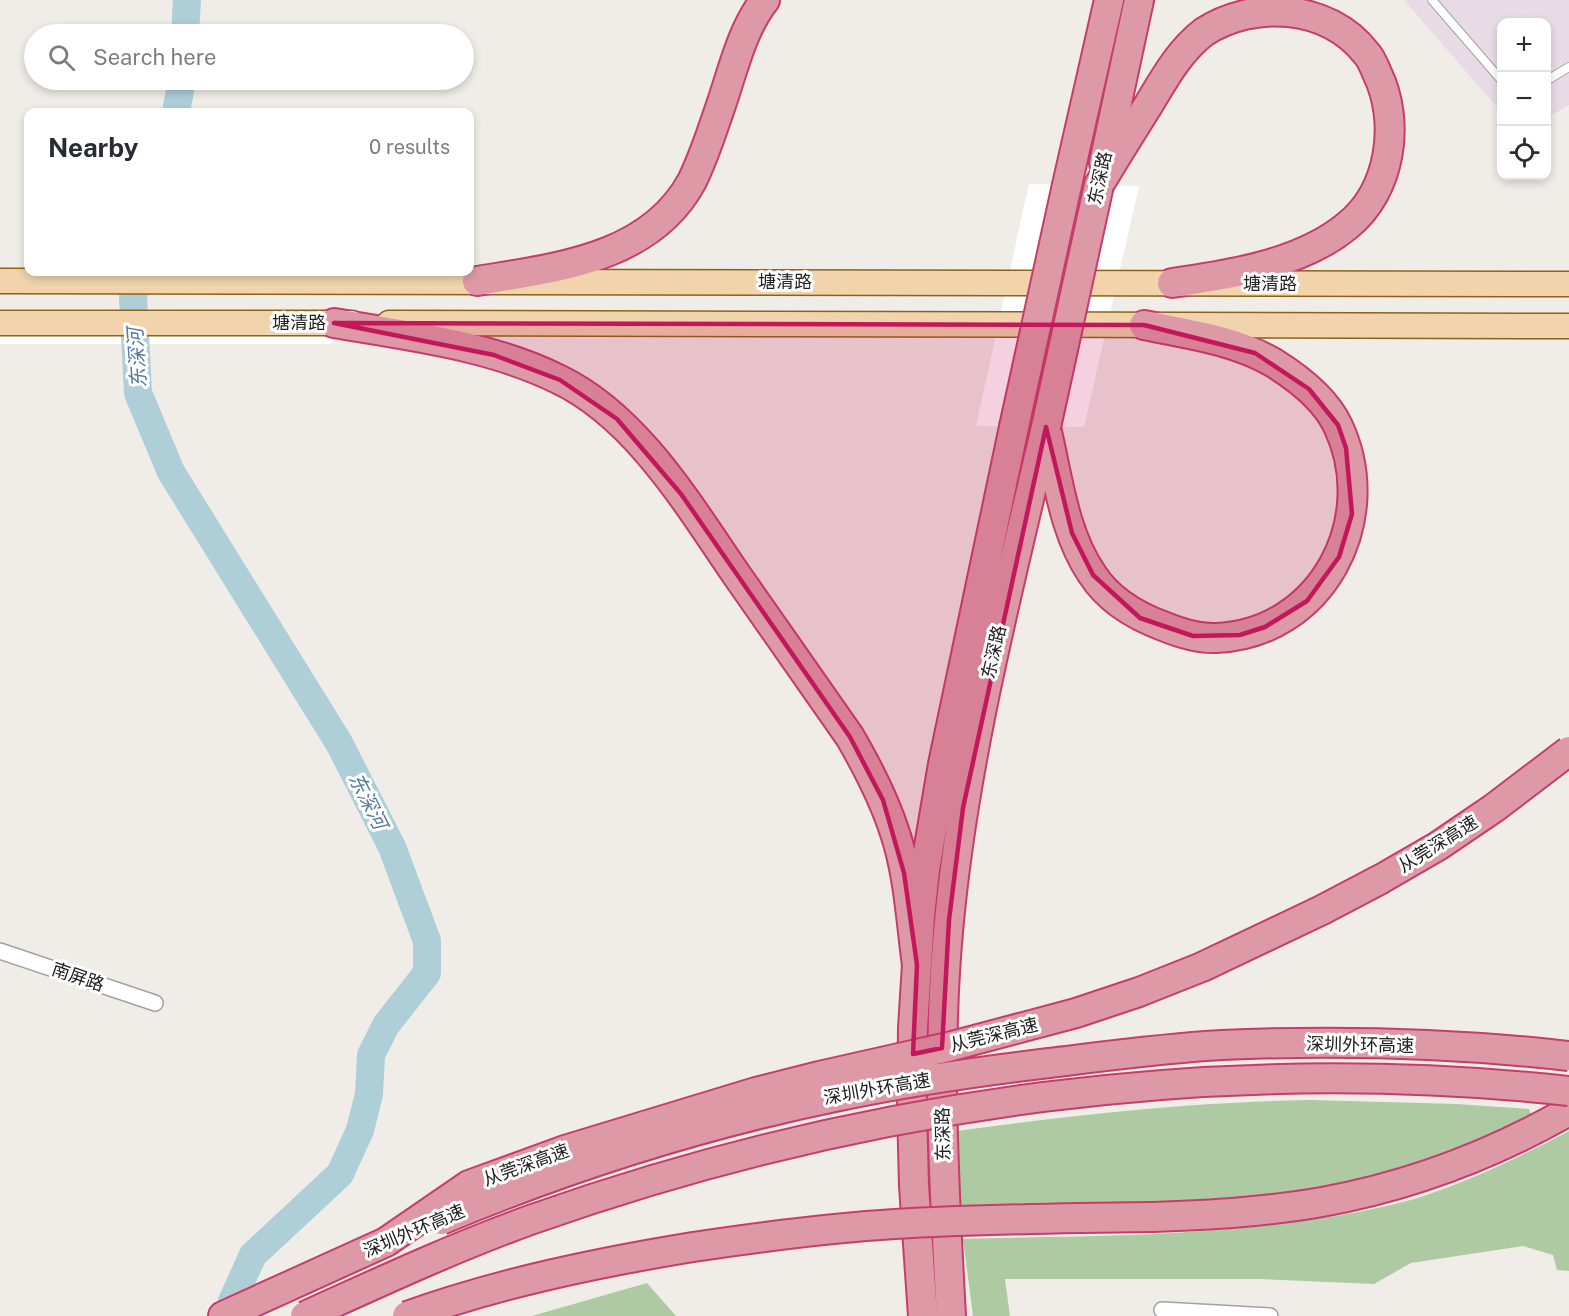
<!DOCTYPE html>
<meta charset="utf-8">
<style>
:root{--surface:#fff;--page:#f2f2f3;--text:#2b2b33;--muted:#7c7c81;--line:#e1e1e2}
body{margin:0;font-family:"Public Sans","Noto Sans SC",sans-serif;background:var(--page);color:var(--text)}
.controls{position:absolute;right:18px;top:18px;display:grid;overflow:hidden;border-radius:12px;box-shadow:0 3px 9px #0003}
.controls button{width:54px;height:54px;display:grid;place-items:center;padding:0;border:0;border-bottom:2px solid var(--line);background:var(--surface);color:var(--text);font:30px sans-serif}
.list{margin:0;padding:0;list-style:none}
h2{display:flex;justify-content:space-between;align-items:center;height:78px;margin:0;padding:0 24px;font-size:26px}
h2 small{font-size:20px;font-weight:400;color:var(--muted)}
.icon{flex:none;width:33px;height:33px;fill:none;stroke:currentColor;stroke-width:2;stroke-linecap:round;stroke-linejoin:round}
.map{position:relative;flex:none;width:1569px;height:1316px;overflow:hidden}
.search{position:absolute;background:var(--surface);box-shadow:0 3px 9px #0003;left:24px;top:24px;width:450px;height:66px;display:flex;align-items:center;gap:15px;box-sizing:border-box;padding:0 21px;border-radius:33px;color:var(--muted);font-size:22px}
.panel{position:absolute;background:var(--surface);box-shadow:0 3px 9px #0003;left:24px;top:108px;width:450px;height:168px;border-radius:12px}
.map>svg:first-child{display:block}
.industrial{fill:#e8dbe5}
.forest{fill:#adcaa2}
.pier{fill:#fff}
.lines{fill:none;stroke-linecap:round;stroke-linejoin:round}
.river{stroke:#aeced8;stroke-width:28}
.lane-casing{stroke:#a1a1a1;stroke-width:10}
.street-casing{stroke:#a1a1a1;stroke-width:18}
.primary-casing{stroke:#8b6312;stroke-width:27}
.highway-casing{stroke:#c73c6b;stroke-width:32}
.lane{stroke:#fff;stroke-width:8}
.street{stroke:#fff;stroke-width:15}
.primary{stroke:#f1d4ac;stroke-width:24}
.highway{stroke:#dd9aa6;stroke-width:28}
.highway-bridge-casing{stroke:#c73c6b;stroke-width:32;stroke-linecap:butt}
.highway-bridge{stroke:#dd9aa6;stroke-width:28}
.marked{fill:#c2185b;fill-opacity:0.2;stroke:#c2185b;stroke-width:4.5;stroke-linejoin:round}
.labels{text-anchor:middle;stroke-width:6;stroke-linejoin:round;paint-order:stroke}
.street-label{font-size:18px;fill:#202020;stroke:#fff}
.water-label{font-size:20px;font-style:italic;fill:#54799e;stroke:#fff}
</style>
<div class="map">
<svg width="1569" height="1316" viewBox="0 0 1569 1316">
<rect width="100%" height="100%" fill="#f0ede8"/>
<path class="industrial" d="M1404,0H1569V105L1547,118L1546,22H1502L1501,112Z"/>
<path class="forest" d="M1311,1100L1457,1104L1529,1109L1532,1117L1467,1147L1361,1182L1288,1194L1203,1202L961,1207L956,1131C1075,1115 1191,1102 1311,1100Z
M1569,1131V1271L1557,1270L1553,1255L1523,1246L1411,1263L1374,1284L1259,1279H1005L1010,1316H973L963,1239C1071,1236 1179,1237 1286,1223C1332,1217 1379,1210 1424,1196C1474,1179 1522,1156 1569,1131Z
M647,1283L676,1316H532Z"/>
<path class="pier" d="M1029,184L1139,186L1084,427L976,426Z
M0,309L335,310L332,344H0Z"/>
<g class="lines">
<path class="river" d="M185,34L187,0
M176,112L182,80
M140,272L133,297L138,393L171,472L339,743L392,847L427,941V973L386,1025L371,1055L369,1094L360,1130L340,1174L253,1255L232,1301L231,1316"/>
<defs>
<path id="lane" d="M1432,0L1502,81
M1546,81L1569,67"/>
<path id="street" d="M0,951L155,1003
M1162,1310L1270,1316"/>
<path id="primary" d="M0,281L1569,284
M0,323H352
M389,323L1569,326"/>
<path id="highway" d="M1104,163L1139,0
M1067,185L1109,0
M1099,185C1115,158 1132,131 1149,104C1164,79 1180,50 1204,32C1253,0 1328,4 1366,53C1371,58 1374,66 1377,73C1401,122 1391,191 1347,226C1301,264 1229,275 1172,283
M477,281C555,268 650,259 692,181C704,157 712,131 721,105C733,70 742,29 765,0
M334,323C409,336 489,345 558,379C636,416 688,504 736,574C774,628 812,683 850,737C868,768 884,799 895,833C909,875 911,922 917,965
M1047,432C1058,479 1064,533 1092,574C1108,599 1136,616 1163,626C1180,633 1198,639 1216,638C1322,634 1382,519 1338,426C1326,400 1298,378 1274,363C1235,340 1188,334 1144,325
M1153,1217C1210,1215 1266,1212 1322,1202C1410,1186 1492,1155 1569,1111
M223,1316L386,1242
M923,1316L914,1186L912,1108L913,1028L920,916L925,870L943,764L1014,427
M951,1316C944,1185 936,1053 949,921C965,754 1008,590 1046,427"/>
</defs>
<use href="#lane" class="lane-casing"/>
<use href="#street" class="street-casing"/>
<use href="#primary" class="primary-casing"/>
<use href="#highway" class="highway-casing"/>
<use href="#lane" class="lane"/>
<use href="#street" class="street"/>
<use href="#primary" class="primary"/>
<use href="#highway" class="highway"/>
<defs>
<path id="highway-bridge" d="M1014,427L1067,185
M1046,427L1099,185
M441,1220C570,1166 706,1123 844,1095C912,1081 981,1071 1049,1063C1107,1056 1165,1048 1222,1045C1337,1040 1455,1043 1569,1056
M386,1242L469,1185L565,1150L756,1092L819,1076L948,1047L1076,1013L1139,992L1202,967L1322,910L1381,879L1438,846L1494,808L1569,751
M305,1316C380,1282 455,1247 533,1219C864,1102 1219,1053 1569,1091
M407,1316C500,1283 595,1263 693,1247C760,1237 827,1228 895,1224C981,1219 1067,1218 1153,1217"/>
</defs>
<use href="#highway-bridge" class="highway-bridge-casing"/>
<use href="#highway-bridge" class="highway-bridge"/>
</g>
<path class="marked" d="M334,323L1144,325L1255,353L1309,389L1338,425L1346,448L1352,514L1339,557L1307,601L1265,627L1240,635L1193,636L1140,618L1093,575L1072,533L1046,427L963,808L949,920L942,1048L913,1054L917,965L904,873L883,800L850,737L681,494L617,419L560,380L494,355Z"/>
<g class="labels">
<g class="street-label">
<text transform="translate(1100 178) rotate(-78)" y="6">东深路</text>
<text x="785" y="288">塘清路</text>
<text x="1270" y="290">塘清路</text>
<text x="299" y="329">塘清路</text>
<text transform="translate(994 652) rotate(-77)" y="6">东深路</text>
<text transform="translate(1438 844) rotate(-32)" y="6">从莞深高速</text>
<text transform="translate(78 977) rotate(19)" y="6">南屏路</text>
<text transform="translate(994 1035) rotate(-14)" y="6">从莞深高速</text>
<text transform="translate(1360 1045) rotate(1)" y="6">深圳外环高速</text>
<text transform="translate(877 1089) rotate(-10)" y="6">深圳外环高速</text>
<text transform="translate(943 1134) rotate(-91)" y="6">东深路</text>
<text transform="translate(526 1165) rotate(-20)" y="6">从莞深高速</text>
<text transform="translate(414 1231) rotate(-23)" y="6">深圳外环高速</text>
</g>
<g class="water-label">
<text transform="translate(137 358) rotate(-94)" y="7">东深河</text>
<text transform="translate(368 801) rotate(63)" y="7">东深河</text>
</g>
</g>
</svg>
<div class="controls">
<button>+</button>
<button>−</button>
<button><svg class="icon" aria-label="locate" viewBox="0 0 24 24"><circle cx="12" cy="12" r="6"/><path d="M12 2v4M12 18v4M2 12h4M18 12h4"/></svg></button>
</div>
<div class="search"><svg class="icon" aria-label="search" viewBox="0 0 24 24"><circle cx="10" cy="10" r="6"/><path d="M15 15l6 6"/></svg>Search here</div>
<section class="panel">
<h2>Nearby<small>0 results</small></h2>
<ul class="list">
</ul>
</section>
</div>
